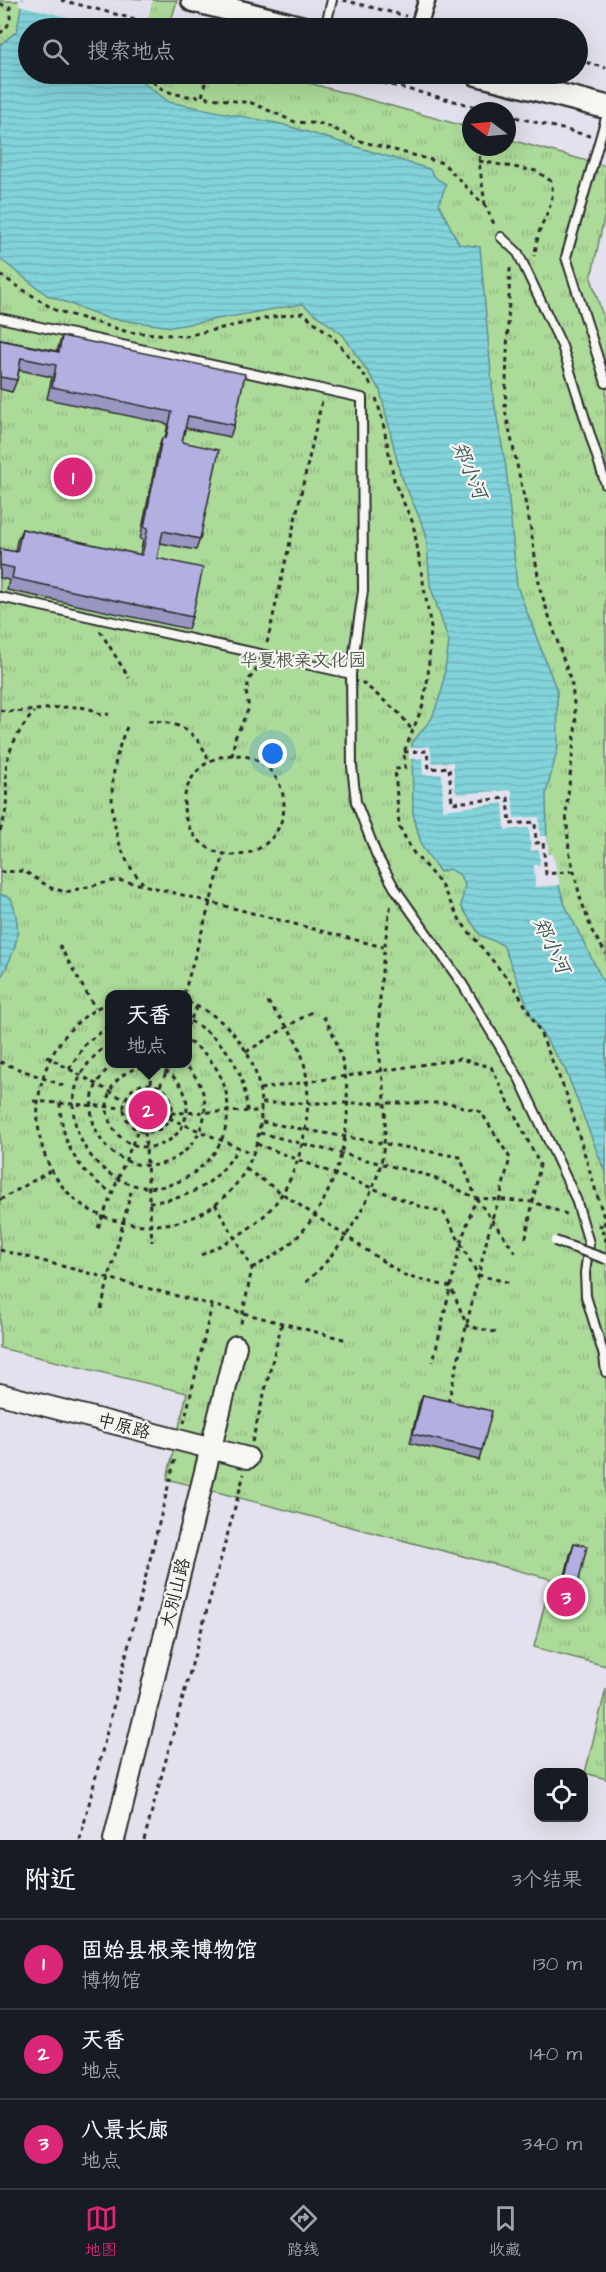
<!DOCTYPE html>
<html lang="zh">
<meta charset="utf-8">
<style>
:root{--surface:#171b24;--page:#242831;--text:#f1f3f6;--muted:#9ea1a6;--line:#363941;--accent:#db2777}
body{margin:0;font-family:"Architects Daughter","LXGW WenKai TC",sans-serif;background:var(--page);color:var(--text)}
.controls{position:absolute;right:18px;bottom:18px;display:grid;overflow:hidden;border-radius:12px;box-shadow:0 6px 24px #0002}
.controls button{width:54px;height:54px;display:grid;place-items:center;padding:0;border:0;border-bottom:2px solid var(--line);background:var(--surface);color:var(--text);font:30px sans-serif}
.compass{position:absolute;left:462px;top:102px;width:54px;height:54px;border-radius:50%;background:var(--surface);box-shadow:0 6px 24px #0002;rotate:286deg}
.you{position:absolute;left:273px;top:754px;width:21px;height:21px;margin:-15px;border:4px solid #fff;border-radius:50%;background:#1a73e8;box-shadow:0 0 0 9px #1a73e833}
.badge{display:grid;place-items:center;width:39px;height:39px;border-radius:50%;background:var(--accent);color:#fff;font-size:20px;font-weight:700}
.pin{position:absolute;translate:-50% -50%;border:3px solid #fff;box-shadow:0 2px 6px #0006}
.popup{position:absolute;left:105px;top:990px;width:87px;height:78px;box-sizing:border-box;display:grid;place-content:center;border-radius:12px;background:var(--surface);filter:drop-shadow(0 2px 4px #0005);font-size:20px;white-space:nowrap;color:var(--muted)}
.popup b{font-size:22px;color:var(--text)}
.popup::after{content:'';position:absolute;left:50%;top:100%;margin-left:-12px;border:12px solid transparent;border-top-color:var(--surface)}
.list{margin:0;padding:0;list-style:none}
h2{display:flex;justify-content:space-between;align-items:center;height:78px;margin:0;padding:0 24px;font-size:26px}
h2 small{font-size:20px;font-weight:400;color:var(--muted)}
.list li{display:grid;grid-template-columns:39px 1fr auto;gap:18px;align-items:center;box-sizing:border-box;height:90px;padding:0 24px;border-top:2px solid var(--line)}
.list b{display:block;font-size:22px;white-space:nowrap}
.list p{margin:0;font-size:20px;white-space:nowrap;color:var(--muted)}
.list em{font-size:20px;font-style:normal;color:var(--muted)}
.icon{flex:none;width:33px;height:33px;fill:none;stroke:currentColor;stroke-width:2;stroke-linecap:round;stroke-linejoin:round}
.map{position:relative;flex:none;width:606px;height:1840px;overflow:hidden}
.search{position:absolute;background:var(--surface);box-shadow:0 6px 24px #0002;left:18px;right:18px;top:18px;height:66px;display:flex;align-items:center;gap:15px;box-sizing:border-box;padding:0 21px;border-radius:33px;color:var(--muted);font-size:22px}
.sheet{height:348px;background:var(--surface)}
nav{display:flex;justify-content:space-around;align-items:center;box-sizing:border-box;height:84px;border-top:2px solid var(--line);background:var(--surface);font-size:16px;color:var(--muted)}
nav a{display:grid;justify-items:center;gap:3px}
nav .on{color:var(--accent)}
.map>svg:first-child{display:block}
.park{fill:url(#park-tufts);stroke:#6c8262;stroke-width:1.5;fill-rule:evenodd}
.water{fill:url(#water-rules);stroke:#5f9094;stroke-width:1.5}
.pier{fill:#e2e1ed}
.lines{fill:none;stroke-linecap:round;stroke-linejoin:round}
.service-casing{stroke:#2b2b2b;stroke-width:12}
.minor-casing{stroke:#2b2b2b;stroke-width:20}
.secondary-casing{stroke:#2b2b2b;stroke-width:24}
.primary-casing{stroke:#2b2b2b;stroke-width:27}
.path{stroke:#2b2b2b;stroke-width:3;stroke-dasharray:4.5 4.5;stroke-linecap:butt}
.service{stroke:#f6f6f2;stroke-width:8}
.minor{stroke:#f6f6f2;stroke-width:15}
.secondary{stroke:#f6f6f2;stroke-width:20}
.primary{stroke:#f6f6f2;stroke-width:22}
.service-bridge-casing{stroke:#2b2b2b;stroke-width:12;stroke-linecap:butt}
.path-bridge{stroke:#2b2b2b;stroke-width:3;stroke-dasharray:4.5 4.5;stroke-linecap:butt}
.service-bridge{stroke:#f6f6f2;stroke-width:8}
.wall{fill:#9996c2;stroke:#2b2b2b;stroke-width:1.5}
.building{fill:#b2afe1;stroke:#2b2b2b;stroke-width:1.5}
.labels{text-anchor:middle;stroke-width:4.5;stroke-linejoin:round;paint-order:stroke}
.park-label{font-size:18px;fill:#4b5746;stroke:#f6f6f2}
.street-label{font-size:18px;fill:#2b2b2b;stroke:#f6f6f2}
.water-label{font-size:20px;font-style:italic;fill:#415557;stroke:#f6f6f2}
</style>
<div class="map">
<svg width="606" height="1840" viewBox="0 0 606 1840">
<defs>
<pattern id="park-tufts" width="24" height="20" patternUnits="userSpaceOnUse" patternTransform="scale(1.5)"><rect width="24" height="20" fill="#acda99"/><path d="M3 7l-1-3M5 7V3M7 7l1-3M15 17l-1-3M17 17v-4M19 17l1-3" fill="none" stroke="#94bb84"/></pattern>
<pattern id="water-rules" width="6" height="5" patternUnits="userSpaceOnUse" patternTransform="scale(1.5)"><rect width="6" height="5" fill="#82d3da"/><path d="M0 2.5h6" fill="none" stroke="#70b5bb"/></pattern>
</defs>
<rect width="100%" height="100%" fill="#e2e1ed"/>
<filter id="ink" filterUnits="userSpaceOnUse"><feTurbulence type="fractalNoise" baseFrequency=".0167" numOctaves="2"/><feDisplacementMap in="SourceGraphic" scale="12" xChannelSelector="R" yChannelSelector="G"/><feConvolveMatrix kernelMatrix="1 2 1 2 8 2 1 2 1" color-interpolation-filters="sRGB"/></filter>
<g filter="url(#ink)">
<path class="park" d="M177,0L169,28H28V74H277L471,128V147H507V139L606,166V209L591,278L606,326V1666L534,1647L551,1579L167,1479L187,1393L0,1348V1ZM109,994H187V1064H109Z
M606,1689V1779L585,1773Z"/>
<path class="water" d="M22,0L142,28H28V74H139L140,80L169,102L281,124L429,169L437,179L446,184L439,204L459,244L480,247L493,396L506,467L517,586L557,691L558,747L546,794L547,847L565,905L606,987V1175L566,1071L531,1015L503,945L480,935L461,906L465,884L459,874L449,869L440,872L422,847L413,814L412,743L432,718L442,690L449,642L430,585L426,533L400,473L380,390L343,335L302,304L172,327L107,318L47,295L0,259V45L17,31Z
M0,894L11,898C24,933 16,948 0,980Z"/>
<path class="pier" d="M19,0H153L145,28H112L18,5Z
M430,746L432,763L453,762L455,790L458,794L512,790L514,818L539,817L540,836H547L549,854H553L560,885L535,887L534,865H540L539,850L531,851L529,828L505,830L503,803L443,810L442,774L423,775L422,758L409,759V748Z"/>
<g class="lines">
<defs>
<path id="service" d="M325,28L332,0
M606,118L566,257L606,383
M501,237L518,253L562,346L606,485
M0,318L362,398L363,591L351,674L352,766L356,802L377,856L394,887L463,985L520,1080L576,1199L589,1243L585,1273L586,1296L604,1356L606,1372
M0,597L351,674"/>
<path id="minor" d="M418,28L427,0"/>
<path id="secondary" d="M0,1394L248,1458
M114,1840L236,1346"/>
<path id="primary" d="M193,0L303,28
M477,74L606,107"/>
</defs>
<use href="#service" class="service-casing"/>
<use href="#minor" class="minor-casing"/>
<use href="#secondary" class="secondary-casing"/>
<use href="#primary" class="primary-casing"/>
<path class="path" d="M343,0L406,16
M0,4L10,7C11,18 10,27 0,33
M435,24L454,28
M169,28H172
M578,60L606,68
M148,74C158,94 182,96 202,97
M207,74L202,97L252,103L295,122L324,124L360,141L443,163L486,207L495,226
M348,74L493,111
M507,115L590,136
M481,147L479,161L485,205
M479,161L536,171L551,181C556,202 546,213 539,232C537,240 536,249 534,256
M510,268L505,410L530,524L540,589L572,685L576,723L566,813L569,850L580,897L592,931L606,954
M0,275L55,310L128,332L185,336L273,317L303,313L333,337L369,381L372,389
M376,398L382,418L395,484L413,523L431,628L428,677L423,705L404,752L405,768L395,769L399,826L413,852L440,883L461,922L515,988L539,1030L566,1093L605,1221L602,1235L606,1241
M100,631L129,678
M267,643L322,401
M362,682L400,714L412,730
M0,710C30,717 79,696 101,715L109,714
M148,721C177,720 200,733 209,762
M127,727C105,774 105,844 143,883
M404,752L427,751L429,769L449,767L452,803L508,798L510,824L535,822L536,843L543,842L546,874L573,871
M184 805a50 50 0 1 1 100 0a50 50 0 1 1-100 0Z
M232,756L235,738L249,708L246,692L250,678L259,666
M0,831C9,808 6,795 6,771C7,749 20,729 34,712
M0,872L24,871L51,888L66,892L117,880L144,885L383,947
M59,945L95,1008
M184,994L224,854
M109,1002C0,1052 18,1224 149,1225C273,1227 306,1047 187,1002
M190,1021C227,1041 245,1070 247,1111
M187,1027L197,1006
M109,1044C17,1108 123,1240 203,1165C219,1151 228,1130 228,1108C227,1080 212,1054 187,1041
M246,1052L313,1011
M46,1056L125,1100
M0,1062L67,1087
M113,1064C97,1077 89,1096 92,1117C95,1132 103,1146 116,1155C175,1195 239,1112 184,1064
M107 1107a40 40 0 1 1 80 0a40 40 0 1 1-80 0Z
M69,1069L86,1043L109,1026
M151,1083L153,1064
M124 1108a24 24 0 1 1 48 0a24 24 0 1 1-48 0Z
M160,1086L170,1064
M260,1089L460,1059L491,1067L540,1165L525,1242
M33,1101L124,1108
M60,1103C61,1143 78,1173 113,1193
M262,1103H449L481,1112L510,1158L499,1201L492,1218L448,1403
M171,1113L262,1111
M169,1118L254,1154
M262,1122L460,1157L476,1198L461,1242L433,1362
M145,1132L152,1242
M260,1133L430,1176L476,1198L533,1202L569,1215
M257,1144L422,1207L444,1213L478,1275L511,1283
M246,1169L405,1276L451,1287L467,1326L499,1333
M476,1198L518,1256
M0,1200L50,1171
M149,1202C189,1200 219,1183 238,1147
M215,1204L252,1268L240,1328
M98,1228L138,1130
M0,1250L347,1340
M201,1255C228,1242 254,1229 273,1206C306,1168 320,1084 295,1039C287,1025 275,1012 265,998
M252,1268C270,1259 287,1248 301,1233C351,1176 365,1077 321,1013
M306,1282C336,1257 372,1201 381,1163C385,1144 386,1123 385,1104C385,1085 380,1067 379,1049C378,1000 383,951 391,903
M101,1309L131,1192
M184,1423L212,1305
M252,1442L282,1323
M80,1840L175,1459
M144,1840L244,1474"/>
<use href="#service" class="service"/>
<use href="#minor" class="minor"/>
<use href="#secondary" class="secondary"/>
<use href="#primary" class="primary"/>
<defs>
<path id="service-bridge" d="M555,1241L606,1259"/>
</defs>
<use href="#service-bridge" class="service-bridge-casing"/>
<path class="path-bridge" d="M61,0L169,28
M598,1225L606,1227"/>
<use href="#service-bridge" class="service-bridge"/>
</g>
<path class="wall" d="M62,336L234,425L230,437L185,428L182,442L200,539L196,550L160,543L157,558L192,617L188,629L7,590L9,580L0,578V549L15,552L17,541L22,529L140,555L143,540L140,539L158,450L162,438H165L168,424L47,399L52,377L19,370L17,380L12,392L0,389V340L57,351Z
M423,1395L482,1450L479,1460L410,1443L419,1404Z
M574,1543L576,1592L571,1604L559,1601L570,1555Z"/>
<path class="building" d="M62,336L245,374L234,425L188,416L182,442L219,450L200,539L163,531L157,558L203,568L192,617L12,578L14,568L0,565V549L17,552L22,529L142,555L148,528L144,527L162,438H166L172,412L52,387L56,365L21,358L17,380L0,377V340L59,352Z
M423,1395L492,1411L482,1450L413,1434Z
M574,1543L587,1546L576,1592L563,1589Z"/>
</g>
<g class="labels">
<g class="park-label">
<text x="303" y="666">华夏根亲文化园</text>
</g>
<g class="street-label">
<text transform="translate(124 1426) rotate(15)" y="6">中原路</text>
<text transform="translate(175 1593) rotate(-76)" y="6">大别山路</text>
</g>
<g class="water-label">
<text transform="translate(470 470) rotate(67)" y="7">郑小河</text>
<text transform="translate(552 945) rotate(64)" y="7">郑小河</text>
</g>
</g>
</svg>
<div class="controls">
<button><svg class="icon" aria-label="locate" viewBox="0 0 24 24"><circle cx="12" cy="12" r="6"/><path d="M12 2v4M12 18v4M2 12h4M18 12h4"/></svg></button>
</div>
<svg class="compass" viewBox="-18 -18 36 36"><path d="M0-13l5 13h-10z" fill="#e53935"/><path d="M0 13l5-13h-10z" fill="#9ea1a6"/></svg>
<div class="you"></div>
<div class="pin badge" style="left:73px;top:477px">1</div>
<div class="pin badge" style="left:148px;top:1110px">2</div>
<div class="popup"><b>天香</b>地点</div>
<div class="pin badge" style="left:566px;top:1597px">3</div>
<div class="search"><svg class="icon" aria-label="search" viewBox="0 0 24 24"><circle cx="10" cy="10" r="6"/><path d="M15 15l6 6"/></svg>搜索地点</div>
</div>
<section class="sheet">
<h2>附近<small>3个结果</small></h2>
<ul class="list">
<li><span class="badge">1</span><div><b>固始县根亲博物馆</b><p>博物馆</p></div><em>130 m</em></li>
<li><span class="badge">2</span><div><b>天香</b><p>地点</p></div><em>140 m</em></li>
<li><span class="badge">3</span><div><b>八景长廊</b><p>地点</p></div><em>340 m</em></li>
</ul>
</section>
<nav>
<a class="on"><svg class="icon" aria-label="map" viewBox="0 0 24 24"><path d="M3 6l6-2 6 2 6-2v14l-6 2-6-2-6 2zM9 4v14M15 6v14"/></svg>地图</a>
<a><svg class="icon" aria-label="directions" viewBox="0 0 24 24"><path d="M12 3l9 9-9 9-9-9zM9 14v-3h6M13 9l2 2-2 2"/></svg>路线</a>
<a><svg class="icon" aria-label="saved" viewBox="0 0 24 24"><path d="M7 4h10v16l-5-4-5 4z"/></svg>收藏</a>
</nav>
